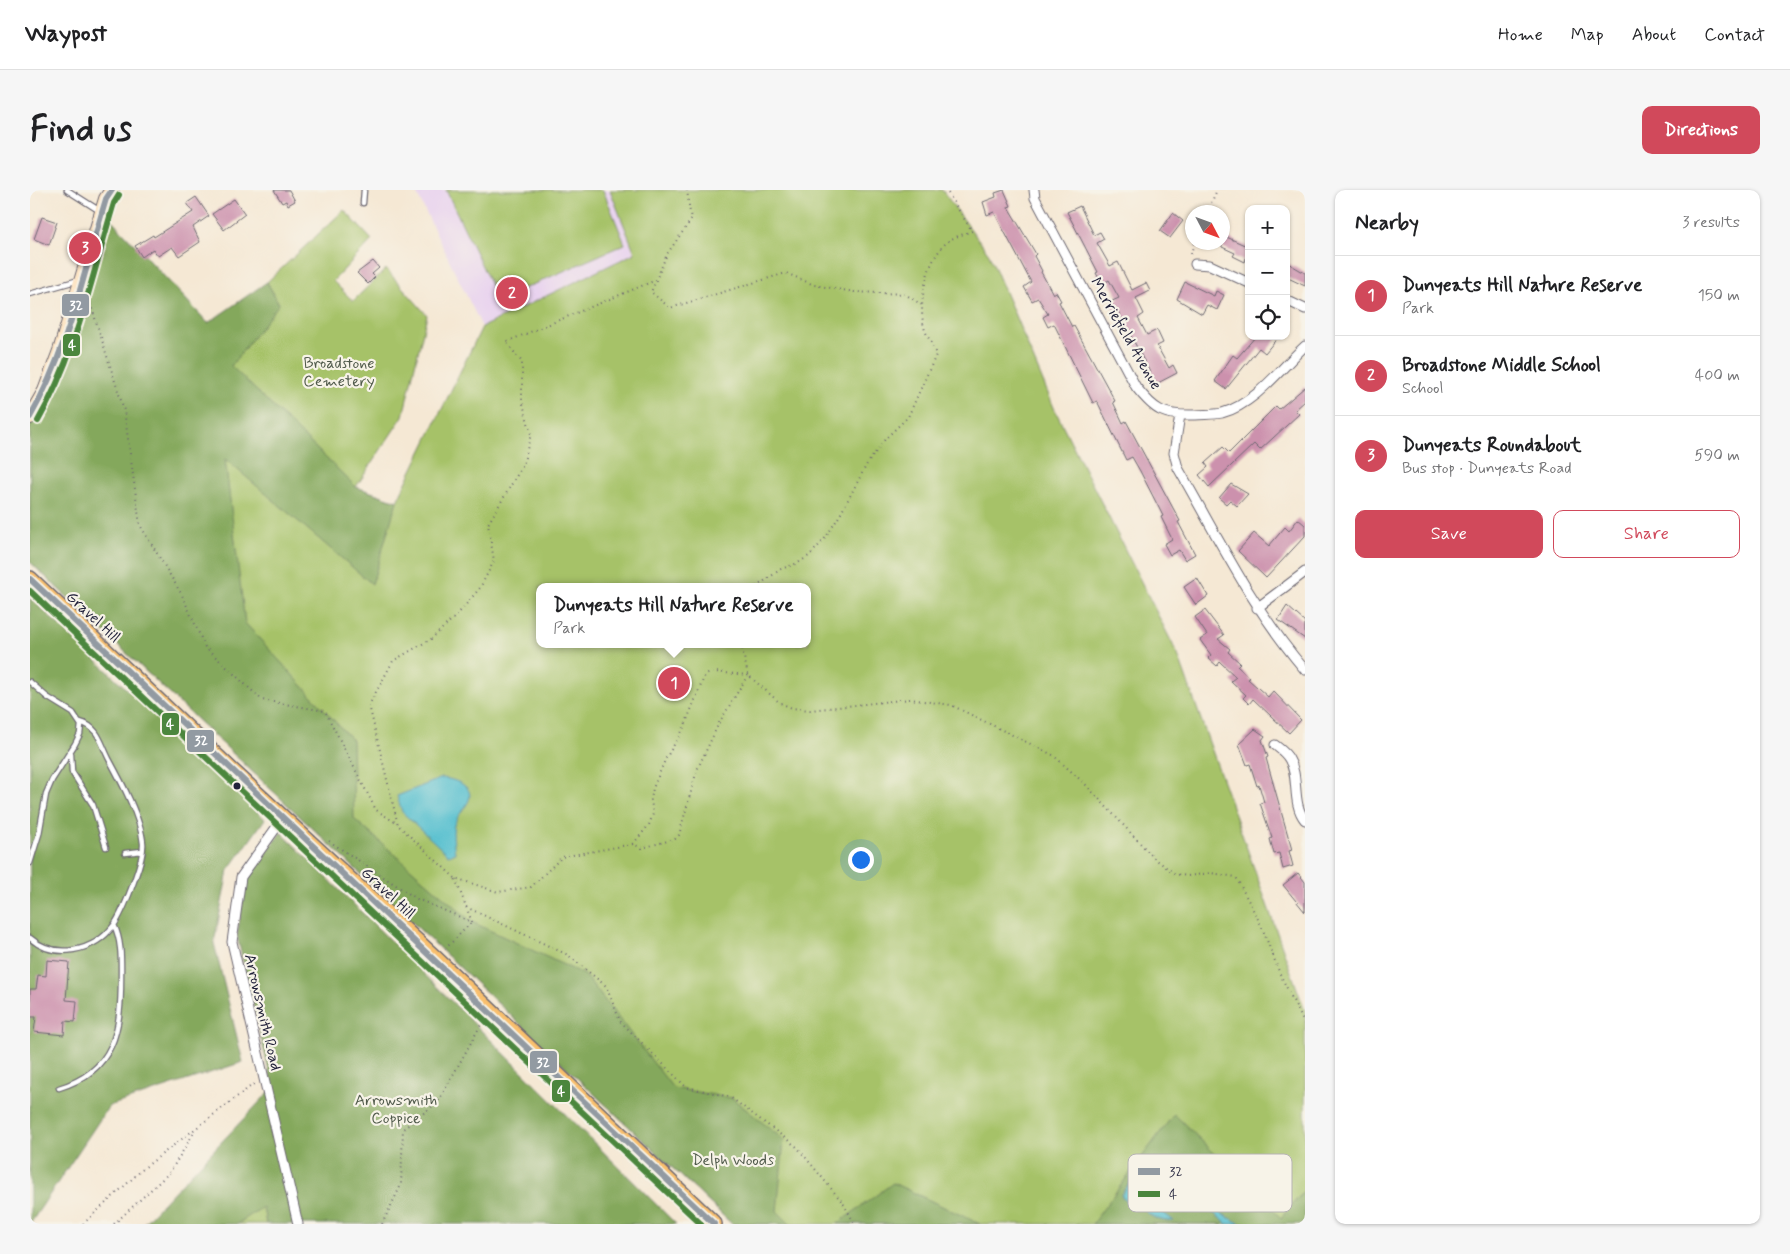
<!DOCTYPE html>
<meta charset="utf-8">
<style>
:root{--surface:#fff;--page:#f6f6f6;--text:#202124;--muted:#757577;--line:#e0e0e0;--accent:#d1495b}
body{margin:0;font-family:Mynerve,sans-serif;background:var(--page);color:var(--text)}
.controls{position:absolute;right:15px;top:15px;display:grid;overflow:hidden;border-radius:10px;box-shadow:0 1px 4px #0004}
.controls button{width:45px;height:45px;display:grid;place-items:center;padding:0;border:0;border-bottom:1px solid var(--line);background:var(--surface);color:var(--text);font:25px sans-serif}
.compass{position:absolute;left:1155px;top:15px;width:45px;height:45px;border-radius:50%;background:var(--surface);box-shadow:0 1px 4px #0004;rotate:131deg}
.you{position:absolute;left:830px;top:669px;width:18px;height:18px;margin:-12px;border:4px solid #fff;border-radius:50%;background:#1a73e8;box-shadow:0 0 0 8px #1a73e833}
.badge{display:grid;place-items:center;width:32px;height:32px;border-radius:50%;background:var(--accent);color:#fff;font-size:16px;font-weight:700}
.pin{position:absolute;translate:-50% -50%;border:2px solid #fff;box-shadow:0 1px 5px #0006}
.popup{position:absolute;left:506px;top:393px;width:275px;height:65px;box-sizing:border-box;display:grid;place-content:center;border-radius:10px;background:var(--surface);filter:drop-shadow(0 1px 4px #0005);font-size:16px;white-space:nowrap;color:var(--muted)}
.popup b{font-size:19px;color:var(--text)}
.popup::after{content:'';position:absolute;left:50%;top:100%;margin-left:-10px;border:10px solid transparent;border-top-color:var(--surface)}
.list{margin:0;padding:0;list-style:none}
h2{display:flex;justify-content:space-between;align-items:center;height:65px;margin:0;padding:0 20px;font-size:21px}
h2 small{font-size:16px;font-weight:400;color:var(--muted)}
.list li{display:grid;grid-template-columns:32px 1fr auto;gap:15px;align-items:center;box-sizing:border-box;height:80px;padding:0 20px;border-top:1px solid var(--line)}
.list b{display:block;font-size:19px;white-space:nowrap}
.list p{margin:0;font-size:16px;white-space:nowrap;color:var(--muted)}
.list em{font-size:16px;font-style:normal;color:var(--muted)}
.actions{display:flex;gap:10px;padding:15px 20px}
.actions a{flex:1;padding:11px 0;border:1px solid var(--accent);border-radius:10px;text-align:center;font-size:18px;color:var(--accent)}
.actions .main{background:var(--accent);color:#fff}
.icon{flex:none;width:28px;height:28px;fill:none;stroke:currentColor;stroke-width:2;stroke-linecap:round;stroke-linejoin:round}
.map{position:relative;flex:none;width:1275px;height:1034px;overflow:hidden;border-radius:10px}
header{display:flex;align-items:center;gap:30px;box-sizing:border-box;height:70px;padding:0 25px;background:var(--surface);border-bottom:1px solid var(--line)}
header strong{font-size:24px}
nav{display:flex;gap:28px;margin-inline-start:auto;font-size:18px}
.intro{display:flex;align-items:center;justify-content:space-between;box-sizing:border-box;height:120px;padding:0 30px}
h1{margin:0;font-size:35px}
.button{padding:12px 22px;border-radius:10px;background:var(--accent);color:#fff;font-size:18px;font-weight:700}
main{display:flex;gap:30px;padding:0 30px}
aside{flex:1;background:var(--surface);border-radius:10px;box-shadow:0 1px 4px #0004}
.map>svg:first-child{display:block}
.built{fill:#e8d2ef}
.green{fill:#a6c268;stroke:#647252;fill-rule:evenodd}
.forest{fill:#84a85c;stroke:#53654c}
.water{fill:#54bfcf;stroke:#3b7085}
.building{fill:#cc91ad}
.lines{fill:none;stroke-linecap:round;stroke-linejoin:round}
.lane-casing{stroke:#6c6771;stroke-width:7}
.street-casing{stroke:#6c6771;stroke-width:11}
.secondary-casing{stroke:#6c6771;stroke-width:16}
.primary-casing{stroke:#6c6771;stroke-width:18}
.path{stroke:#6c6771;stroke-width:2;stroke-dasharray:1 4;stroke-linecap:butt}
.lane{stroke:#fff;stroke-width:4.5}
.street{stroke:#fff;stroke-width:9}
.secondary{stroke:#fde5c5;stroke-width:14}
.primary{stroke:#f9bf6d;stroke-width:15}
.bus-1-casing{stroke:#f7f3e8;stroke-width:10}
.bus-2-casing{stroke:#f7f3e8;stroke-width:10}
.bus-1{stroke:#929aa2;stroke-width:6}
.bus-2{stroke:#4b863d;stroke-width:6}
.bus-dot{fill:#22223b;stroke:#f7f3e8;stroke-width:2}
.labels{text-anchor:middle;stroke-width:4.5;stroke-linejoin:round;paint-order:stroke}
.street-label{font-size:16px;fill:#22223b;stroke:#f7f3e8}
.park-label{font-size:16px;fill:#505a4b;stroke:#f7f3e8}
.key{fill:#f7f3e8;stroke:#b7b4b4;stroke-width:1}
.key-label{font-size:14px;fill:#22223b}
.line-badge{stroke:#f7f3e8;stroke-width:2}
.badge-label{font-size:14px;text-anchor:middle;font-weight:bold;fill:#fff}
</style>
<header>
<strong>Waypost</strong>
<nav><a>Home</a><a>Map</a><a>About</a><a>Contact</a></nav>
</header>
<div class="intro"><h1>Find us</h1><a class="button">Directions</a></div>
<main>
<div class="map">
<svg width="1275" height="1034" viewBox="0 0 1275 1034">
<rect width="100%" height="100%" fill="#f7f3e8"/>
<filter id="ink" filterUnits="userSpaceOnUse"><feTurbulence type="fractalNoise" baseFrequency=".02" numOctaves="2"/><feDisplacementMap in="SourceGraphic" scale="10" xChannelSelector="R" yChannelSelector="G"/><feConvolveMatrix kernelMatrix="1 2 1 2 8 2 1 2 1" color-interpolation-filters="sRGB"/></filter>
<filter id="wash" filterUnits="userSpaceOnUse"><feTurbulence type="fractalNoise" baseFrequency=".0096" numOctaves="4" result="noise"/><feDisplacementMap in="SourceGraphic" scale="20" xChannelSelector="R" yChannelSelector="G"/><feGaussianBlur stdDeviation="1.12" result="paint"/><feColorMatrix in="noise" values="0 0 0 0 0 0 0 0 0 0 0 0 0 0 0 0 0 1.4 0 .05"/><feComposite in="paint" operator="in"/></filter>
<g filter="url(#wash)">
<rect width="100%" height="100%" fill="#f5e8d4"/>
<path class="built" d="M385,0H580L606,68L452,137Z"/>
<path class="green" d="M416,0H573L595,54L468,110Z
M580,0H912L959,64L1025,220L1148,465L1275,821V1000L1246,1034H702L0,372V235L25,194L77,25L180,137L249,114L237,92L314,20L342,50L303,91L323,111L356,79L397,125L373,226L326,297L367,311L452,137L605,63ZM510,397H778V454H510Z
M233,1016L236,1034H207Z"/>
<path class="forest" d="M77,25L178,133L237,92L249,114L201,176L326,297L367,311L342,394L195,269L215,433L322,550L324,629L442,732L555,785L643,898L702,908L754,950L747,1021L760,1034H702L0,372V235L25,194Z
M0,408L235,629L198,681L184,753L213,872L79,916L0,1034Z
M251,642L646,1034H236L233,1017L207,1034H113L243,898L207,746L216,692Z
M1144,924L1251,1028L1275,1000V1034H1211L1192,1024L1179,1009C1158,1008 1142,993 1122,988C1117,987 1108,989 1102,990L1091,1005L1100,1016L1113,1017C1120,1028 1131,1032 1143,1031L1121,1014V1005L1136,1002L1185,1024L1197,1034H1062Z
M863,993L950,1034H807Z"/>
<path class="water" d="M412,588C425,589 448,597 437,614C433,621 427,626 424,635C422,643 424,654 425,663L418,665L372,622L367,606Z
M1121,988C1139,996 1159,1008 1179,1009L1192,1024L1211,1034H1197L1185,1024L1136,1002L1121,1005V1013L1144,1031C1131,1032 1120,1028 1113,1017L1100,1016L1091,1005L1102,990Z"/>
<g id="blocks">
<path class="building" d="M244,0H259L265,11L258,15L256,11L252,13Z
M974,0L981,16L978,17L1006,64L1004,66L1012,81L1011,82L1023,104L1026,102L1031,111L1029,112L1042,137L1044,136L1085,211L1083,212L1093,233L1096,231L1150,331L1148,332L1165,364L1155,370L1149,360L1140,365L1134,354L1142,349L1131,327L1133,326L1129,318L1110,281L1102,267L1096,270L1067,211L1063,213L1024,134L1018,137L1013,127L1018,124L1008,108L1002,111L994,97L1001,92L964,22L957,25L953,12L966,7L965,3Z
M166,7L179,26L163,37L170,52L149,66L142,57L128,66L123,59L112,67L105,56L123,45L124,47L163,22L157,13Z
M204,9L215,24L194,40L182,24Z
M1050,16L1064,45L1070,42L1074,49L1067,53L1080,76L1088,72L1102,100L1116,93L1120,101L1106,108L1114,124L1108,128L1117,145L1127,140L1133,153L1127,156L1139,178L1143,175L1147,183L1126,194L1088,121L1085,122L1080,112L1089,108L1079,90L1072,94L1066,83L1068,82L1037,22Z
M1143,23L1153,31L1140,48L1130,41Z
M12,27L27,32L19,55L4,49Z
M1192,45L1219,57L1215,72L1203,66L1205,63L1192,57Z
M343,71L349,78L342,84L345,87L338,94L327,83Z
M1256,72L1275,83V96L1256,87Z
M1155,92L1184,106L1186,101L1194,105L1187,120L1177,115L1172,124L1147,109Z
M1226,146H1249L1235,163L1229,158L1196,199L1185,191L1203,165L1207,168Z
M1275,197V211L1265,220L1269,224L1230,260L1224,254L1179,297L1169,285L1178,277L1175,273L1193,257L1199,263L1246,216L1249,219Z
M1201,294L1218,304L1207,316L1200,310L1196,314L1189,308Z
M1268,329L1275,335V346L1236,388L1208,361L1224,343L1239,356L1255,337L1259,341Z
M1167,388L1178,406L1166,415L1154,397Z
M1257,416L1275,432V449L1248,430Z
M1175,420L1194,445L1188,449L1200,459L1198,462L1210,473L1207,476L1220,488L1218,489L1238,507L1243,501L1271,530L1259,543L1223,509L1219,514L1213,508L1216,505L1201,491L1206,487L1190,472L1187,476L1178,468L1181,465L1170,450L1177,445L1165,427Z
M1225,539L1235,546L1232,550L1238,567L1236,568L1262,660L1259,661L1263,676L1253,679L1249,663L1244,664L1240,649L1242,648L1230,613L1234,612L1229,595L1227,596L1220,574L1217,575L1209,554Z
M1268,683L1275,692V722L1253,695Z
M17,770L39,772L36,810L47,811L45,832L35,831L34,845L4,842L6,827H0V799H6L8,785L16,786Z"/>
</g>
</g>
<g filter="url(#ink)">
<use href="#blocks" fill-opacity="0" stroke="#6c6771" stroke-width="1"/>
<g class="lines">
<defs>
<path id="lane" d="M37,0L70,21
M333,13L334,0
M0,104L49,90
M0,492L17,507L43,523L51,535L50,544L45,554L22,590L16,604L9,644L0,673
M41,564L42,582L63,615L76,657
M95,663L112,661
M0,748C25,770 64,762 84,735C92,724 98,707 103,694C107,682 114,666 113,653C111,628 91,591 79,569C71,554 69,537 50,532
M29,898C85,881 91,840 91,788C91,771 92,751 84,735"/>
<path id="street" d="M1004,0L1005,8L1106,197C1125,221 1133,226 1165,225C1173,224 1183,225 1192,223C1225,214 1251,178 1275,156
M1165,74L1180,75L1219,93
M1256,110L1275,119
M1150,225L1144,263L1148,278C1189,349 1222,418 1275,480
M1227,418L1275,382
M1245,555C1250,559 1256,563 1259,569C1270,587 1261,613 1275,630
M253,628L211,687L202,752L268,1034"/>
<path id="secondary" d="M0,227L15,201L30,161L72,22L76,9L82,0"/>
<path id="primary" d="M0,389L201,580L405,768L684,1034"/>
</defs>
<use href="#lane" class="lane-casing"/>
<use href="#street" class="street-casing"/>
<use href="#secondary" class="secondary-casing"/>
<use href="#primary" class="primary-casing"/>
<path class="path" d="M657,0L661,30L637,64L621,102L640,118L756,83L784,95L824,102L875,104L892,115
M1177,22L1187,0
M1161,64L1164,52
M59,109L94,220L110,335L152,405L175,457L232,510L295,521L346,620L368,634
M726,397L751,379L768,373L779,366L794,350L810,325L837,274L856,248L878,227L906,165C903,154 894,143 893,132C889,107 898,65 920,50C926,46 935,44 942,41L916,0
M711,454L718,485L750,513L762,518L780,520L880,509L921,515L1023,565L1056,595L1124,668L1145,684L1158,686L1181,683L1206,687L1231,735L1250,784L1275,835
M299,651L387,709L442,732L425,688L468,702L501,697L532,667L603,654L612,658L645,649L649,645L667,580L689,533L718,485
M603,654L619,635L623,624L621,610L623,598L636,568L653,540L675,485L684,482L718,485
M425,688L368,635L339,515L363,471L401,449L427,425L450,398L464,371L458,334L493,275L501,244L492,210V172L476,152L626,90
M436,717L538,765L576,796L590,831L656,897L700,907L767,957L813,1013L825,1034
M415,759L442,732
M53,1034L114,978L225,893
M84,1034L140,982L165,941
M352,1034L371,995L373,939L408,912L453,831"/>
<use href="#lane" class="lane"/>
<use href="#street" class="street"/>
<use href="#secondary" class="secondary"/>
<use href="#primary" class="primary"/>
<defs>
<path id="bus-1" d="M0,227C38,161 54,82 76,9L82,0
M0,389C227,605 457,818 684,1034"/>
<path id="bus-2" d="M8,231C46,165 62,86 84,13L89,5
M0,401C223,613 449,822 671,1034"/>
</defs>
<use href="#bus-1" class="bus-1-casing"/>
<use href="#bus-2" class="bus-2-casing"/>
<use href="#bus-1" class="bus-1"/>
<use href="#bus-2" class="bus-2"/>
</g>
</g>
<circle class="bus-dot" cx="207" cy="596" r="4.5"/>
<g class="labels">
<g class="street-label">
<text transform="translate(1097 143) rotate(60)" y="6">Merriefield Avenue</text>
<text transform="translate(64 426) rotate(43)" y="6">Gravel Hill</text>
<text transform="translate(359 702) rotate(43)" y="6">Gravel Hill</text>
<text transform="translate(234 822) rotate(77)" y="6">Arrowsmith Road</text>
</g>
<g class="park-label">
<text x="309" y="178">Broadstone<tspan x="309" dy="18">Cemetery</tspan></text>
<text x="366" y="915">Arrowsmith<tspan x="366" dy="18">Coppice</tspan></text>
<text x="703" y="975">Delph Woods</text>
</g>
</g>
<rect x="1098" y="964" width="164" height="58" rx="8" class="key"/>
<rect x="1108" y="978" width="22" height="7" fill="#929aa2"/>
<rect x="1108" y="1001" width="22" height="6" fill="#4b863d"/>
<g class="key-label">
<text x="1139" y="986">32</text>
<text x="1139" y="1009">4</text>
</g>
<g class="line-badge">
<rect x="31" y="103" width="29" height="24" rx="5" fill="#929aa2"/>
<rect x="32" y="143" width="19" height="24" rx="5" fill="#4b863d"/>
<rect x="131" y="522" width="19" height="24" rx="5" fill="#4b863d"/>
<rect x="156" y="539" width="29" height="24" rx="5" fill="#929aa2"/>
<rect x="499" y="860" width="29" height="24" rx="5" fill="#929aa2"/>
<rect x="521" y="889" width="20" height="24" rx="5" fill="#4b863d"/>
</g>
<g class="badge-label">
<text x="46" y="120">32</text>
<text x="42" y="160">4</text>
<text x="140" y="539">4</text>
<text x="171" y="555">32</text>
<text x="513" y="877">32</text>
<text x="531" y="906">4</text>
</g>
</svg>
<div class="controls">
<button>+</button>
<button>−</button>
<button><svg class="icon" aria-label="locate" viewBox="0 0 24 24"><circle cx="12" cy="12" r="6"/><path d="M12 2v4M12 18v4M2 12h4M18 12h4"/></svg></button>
</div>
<svg class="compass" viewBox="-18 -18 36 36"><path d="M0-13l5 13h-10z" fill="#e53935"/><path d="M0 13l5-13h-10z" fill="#757577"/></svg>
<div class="you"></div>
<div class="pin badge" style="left:644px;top:493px">1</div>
<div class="popup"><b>Dunyeats Hill Nature Reserve</b>Park</div>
<div class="pin badge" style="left:482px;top:103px">2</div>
<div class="pin badge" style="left:55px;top:58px">3</div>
</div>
<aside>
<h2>Nearby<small>3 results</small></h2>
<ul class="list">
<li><span class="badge">1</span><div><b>Dunyeats Hill Nature Reserve</b><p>Park</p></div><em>150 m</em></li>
<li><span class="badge">2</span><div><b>Broadstone Middle School</b><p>School</p></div><em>400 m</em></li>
<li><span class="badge">3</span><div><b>Dunyeats Roundabout</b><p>Bus stop · Dunyeats Road</p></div><em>590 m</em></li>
</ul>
<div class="actions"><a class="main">Save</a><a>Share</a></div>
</aside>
</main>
